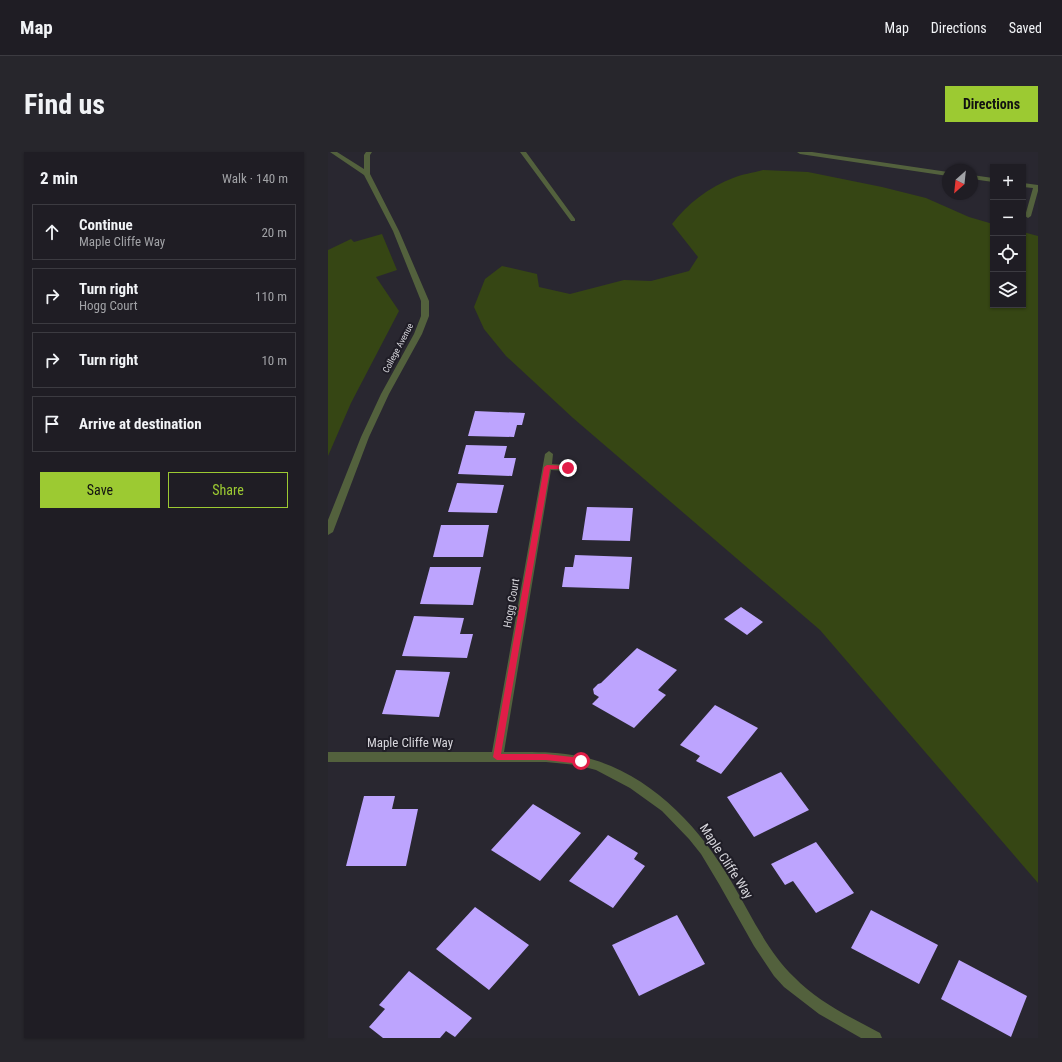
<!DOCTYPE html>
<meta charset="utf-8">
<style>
:root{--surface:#1f1d24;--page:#27262c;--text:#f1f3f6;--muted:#a1a2a6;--line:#3c3b41;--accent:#9cca32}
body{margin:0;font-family:"Roboto Condensed",sans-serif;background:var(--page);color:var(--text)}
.controls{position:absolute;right:12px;top:12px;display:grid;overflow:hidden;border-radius:0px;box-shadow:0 1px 3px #0004}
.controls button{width:36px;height:36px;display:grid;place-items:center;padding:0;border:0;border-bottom:1px solid var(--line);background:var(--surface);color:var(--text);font:20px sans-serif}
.compass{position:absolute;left:614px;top:12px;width:36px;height:36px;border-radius:50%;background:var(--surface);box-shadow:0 1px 3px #0004;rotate:207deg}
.stop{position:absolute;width:12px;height:12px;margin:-9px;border:3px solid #e11d48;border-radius:50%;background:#fff}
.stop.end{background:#e11d48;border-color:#fff;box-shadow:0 1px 4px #0008}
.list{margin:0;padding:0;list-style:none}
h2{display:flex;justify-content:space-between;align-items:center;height:52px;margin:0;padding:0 16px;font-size:17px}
h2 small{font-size:13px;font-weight:400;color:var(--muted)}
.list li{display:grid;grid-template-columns:26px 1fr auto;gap:12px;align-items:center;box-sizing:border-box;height:56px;margin:0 8px 8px;padding:0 8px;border:1px solid var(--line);border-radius:0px}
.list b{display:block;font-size:15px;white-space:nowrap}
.list p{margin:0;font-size:13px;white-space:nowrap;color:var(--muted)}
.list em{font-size:13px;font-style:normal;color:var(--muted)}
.actions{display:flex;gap:8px;padding:12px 16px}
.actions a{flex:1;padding:9px 0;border:1px solid var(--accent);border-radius:0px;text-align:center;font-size:14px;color:var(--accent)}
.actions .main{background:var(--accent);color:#111}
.icon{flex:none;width:22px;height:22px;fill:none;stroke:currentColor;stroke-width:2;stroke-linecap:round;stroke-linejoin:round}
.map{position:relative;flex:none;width:710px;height:886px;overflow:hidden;border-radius:0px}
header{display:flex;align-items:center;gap:24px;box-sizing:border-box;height:56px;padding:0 20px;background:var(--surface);border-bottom:1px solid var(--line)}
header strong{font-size:19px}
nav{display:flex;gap:22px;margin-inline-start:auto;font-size:14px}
.intro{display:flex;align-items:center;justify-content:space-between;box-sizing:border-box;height:96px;padding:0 24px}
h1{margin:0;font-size:28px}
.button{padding:10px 18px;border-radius:0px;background:var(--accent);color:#111;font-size:14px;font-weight:700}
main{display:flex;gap:24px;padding:0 24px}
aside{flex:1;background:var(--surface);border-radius:0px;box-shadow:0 1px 3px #0004}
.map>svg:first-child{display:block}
.green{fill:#364614}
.building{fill:#bda4fe}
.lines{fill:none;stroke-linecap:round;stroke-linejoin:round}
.minor{fill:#53613d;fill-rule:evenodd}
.tertiary{fill:#53613d;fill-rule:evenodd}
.route{fill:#e11d48}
.labels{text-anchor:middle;stroke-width:4;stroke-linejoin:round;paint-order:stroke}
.far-street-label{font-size:9px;fill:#d7d6dc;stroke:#1f1d26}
.street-label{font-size:11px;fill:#d7d6dc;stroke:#1f1d26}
.near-street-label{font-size:13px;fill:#d7d6dc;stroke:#1f1d26}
</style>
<header>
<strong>Map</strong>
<nav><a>Map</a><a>Directions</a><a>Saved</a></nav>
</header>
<div class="intro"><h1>Find us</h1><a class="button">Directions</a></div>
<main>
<aside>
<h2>2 min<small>Walk · 140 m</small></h2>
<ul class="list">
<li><svg class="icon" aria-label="ahead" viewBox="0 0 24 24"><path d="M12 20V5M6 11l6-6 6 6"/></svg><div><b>Continue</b><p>Maple Cliffe Way</p></div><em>20 m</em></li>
<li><svg class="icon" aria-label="right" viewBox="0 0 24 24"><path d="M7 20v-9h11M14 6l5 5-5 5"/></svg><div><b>Turn right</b><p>Hogg Court</p></div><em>110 m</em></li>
<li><svg class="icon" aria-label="right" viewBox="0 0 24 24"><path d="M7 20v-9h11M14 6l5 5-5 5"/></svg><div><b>Turn right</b></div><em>10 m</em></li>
<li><svg class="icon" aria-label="arrive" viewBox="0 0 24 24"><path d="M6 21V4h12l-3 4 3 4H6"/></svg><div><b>Arrive at destination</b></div></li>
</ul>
<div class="actions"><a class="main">Save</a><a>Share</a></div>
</aside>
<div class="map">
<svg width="710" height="886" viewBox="0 0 710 886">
<rect width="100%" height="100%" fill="#292730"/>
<path class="green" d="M435,18L480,20L554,35L598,46L641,65L665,72V153H695V80L710,84V731L492,478L245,266L178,204L156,177L146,155L157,127L174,114L209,122L211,135L242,142L296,128L323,129L361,119L370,105L344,72C359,52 381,35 405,26C414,22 425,21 435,18Z
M54,82L69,118L48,125L71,159L23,251L0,304V98L23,87L26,90Z"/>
<path class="building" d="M147,259L197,261L194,273H189L186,285L140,284Z
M138,293L179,294L176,306H188L184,324L130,322Z
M129,331L176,333L169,361L120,360Z
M259,355L305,356L302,389L254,388Z
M113,373H161L155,405H105Z
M247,403L304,405L301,437L234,435L237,415H245Z
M102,415H153L145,453L92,452Z
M413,455L435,470L419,483L396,467Z
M86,464L136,466L132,482H145L139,506L74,504Z
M309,496L349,518L330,538L338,543L306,576L264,552L271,545L266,542L265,537L270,532L273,531Z
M68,518L122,520L111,565L54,562Z
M387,553L430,576L393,622L368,609L372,604L352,593Z
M453,620L481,658L426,685L399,645Z
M36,644H67L64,657H90L78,714H18Z
M205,652L253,681L212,729L163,698Z
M280,683L310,701L306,707L317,714L285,756L241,729Z
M488,690L526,741L488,761L465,729L457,733L443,712Z
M147,755L201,793L161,838L108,797Z
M543,758L610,793L591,832L523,796Z
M349,763L377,812L311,844L284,793Z
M631,808L699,844L683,885L613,847Z
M81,819L144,866L127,885L118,879L112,886H55L41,875L57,857L51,853Z"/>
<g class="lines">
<path class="minor" d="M192,0H198L247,67V69H243Z
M469,0H484L620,20V24L472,2Z
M644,23L665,26V30L644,27Z
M695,31L710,33V39L703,64L700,66L697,64L705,36L695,35Z
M221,299L225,302L224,312L240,313L244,316L240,319L223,318L176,600C200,600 226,599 251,604C318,618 370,672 403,729C422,761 439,799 466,825C490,850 522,865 552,881L554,886H533L491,862L456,835L446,824L426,794L391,732L373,702L361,687L334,659L302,636L268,618L249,613L218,610H0V600H164L217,302Z"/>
<path class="tertiary" d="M2,0H9L36,17V3L38,0H44L42,3V22L71,79L101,149V164L94,182L61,242L41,285L5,380L0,383V368L33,285L53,242L86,182L93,164V149L65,79L36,23Z"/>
</g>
<path class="route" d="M219,313L240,314L243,316L240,317H222L173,602H218L253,606L257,609L253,612L218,608H169L165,605L216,315Z"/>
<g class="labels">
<g class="far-street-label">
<text transform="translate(70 196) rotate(-62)" y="3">College Avenue</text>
</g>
<g class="street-label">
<text transform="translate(183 451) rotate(-80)" y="4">Hogg Court</text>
</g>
<g class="near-street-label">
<text x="82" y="595">Maple Cliffe Way</text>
<text transform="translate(399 709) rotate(57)" y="5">Maple Cliffe Way</text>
</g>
</g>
</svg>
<div class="controls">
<button>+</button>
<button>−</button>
<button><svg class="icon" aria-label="locate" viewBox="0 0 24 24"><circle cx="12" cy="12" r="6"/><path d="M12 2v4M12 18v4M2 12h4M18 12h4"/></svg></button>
<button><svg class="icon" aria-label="layers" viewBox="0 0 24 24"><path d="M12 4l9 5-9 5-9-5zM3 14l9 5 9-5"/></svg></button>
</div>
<svg class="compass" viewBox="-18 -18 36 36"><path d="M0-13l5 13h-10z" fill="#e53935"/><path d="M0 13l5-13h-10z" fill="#a1a2a6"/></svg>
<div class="stop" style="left:253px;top:609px"></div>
<div class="stop end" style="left:240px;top:316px"></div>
</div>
</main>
